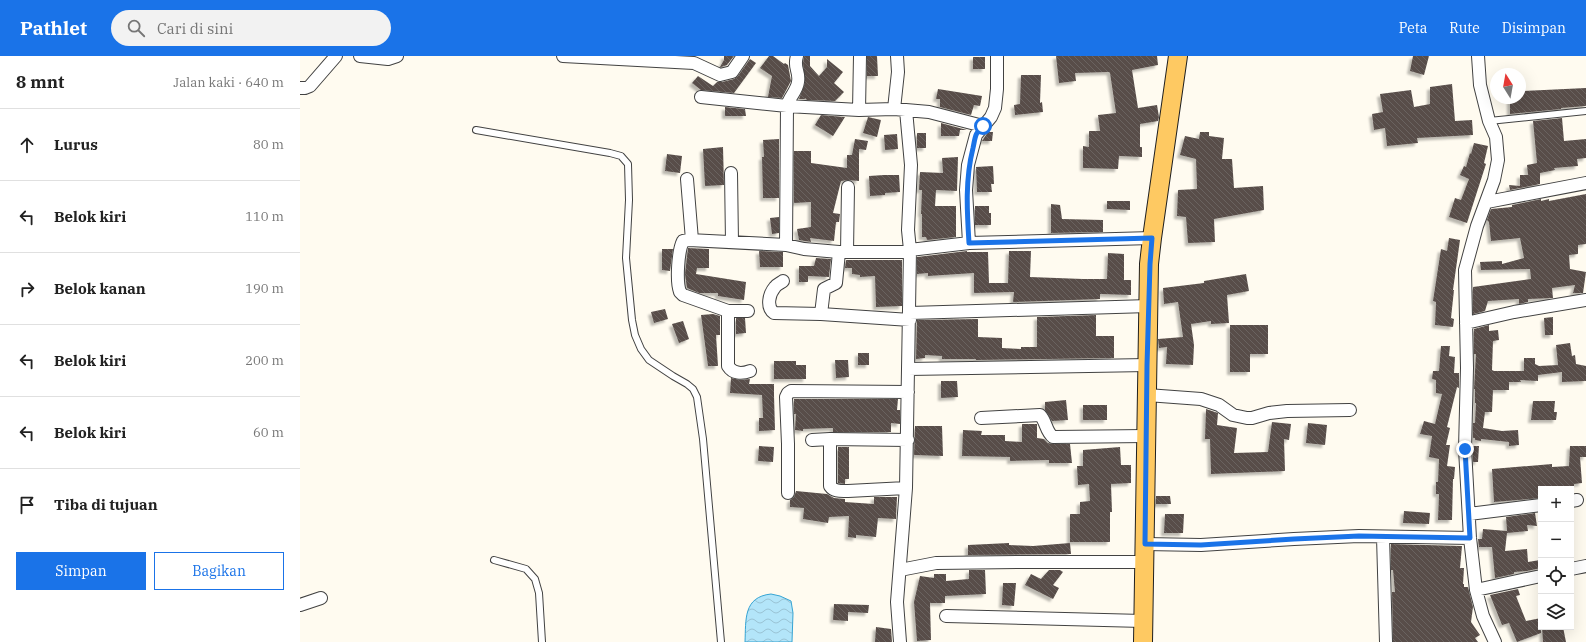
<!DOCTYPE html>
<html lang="id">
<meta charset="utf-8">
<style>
:root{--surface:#fff;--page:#f2f2f2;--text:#222;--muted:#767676;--line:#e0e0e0;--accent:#1a73e8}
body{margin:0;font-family:"IBM Plex Serif",serif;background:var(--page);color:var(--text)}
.controls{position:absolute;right:12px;bottom:12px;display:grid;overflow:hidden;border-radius:0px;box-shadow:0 4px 16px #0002}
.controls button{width:36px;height:36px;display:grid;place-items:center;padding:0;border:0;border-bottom:1px solid var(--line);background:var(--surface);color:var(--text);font:20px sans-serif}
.compass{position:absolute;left:1190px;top:12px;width:36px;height:36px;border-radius:50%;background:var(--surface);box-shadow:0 4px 16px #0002;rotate:349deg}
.stop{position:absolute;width:12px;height:12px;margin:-9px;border:3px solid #1a73e8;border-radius:50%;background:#fff}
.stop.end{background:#1a73e8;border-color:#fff;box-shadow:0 1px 4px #0008}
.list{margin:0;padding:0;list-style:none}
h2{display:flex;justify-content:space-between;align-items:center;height:52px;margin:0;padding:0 16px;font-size:17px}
h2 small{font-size:13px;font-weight:400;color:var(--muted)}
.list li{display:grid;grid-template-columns:26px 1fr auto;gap:12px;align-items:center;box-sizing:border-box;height:72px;padding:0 16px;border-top:1px solid var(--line)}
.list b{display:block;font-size:15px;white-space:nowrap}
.list em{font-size:13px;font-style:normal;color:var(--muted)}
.actions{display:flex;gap:8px;padding:12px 16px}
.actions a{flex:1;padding:9px 0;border:1px solid var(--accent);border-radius:0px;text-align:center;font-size:14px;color:var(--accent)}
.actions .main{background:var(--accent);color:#fff}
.icon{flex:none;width:22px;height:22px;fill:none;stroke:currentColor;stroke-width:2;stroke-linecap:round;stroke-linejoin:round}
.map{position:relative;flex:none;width:1286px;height:586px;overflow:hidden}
header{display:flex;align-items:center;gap:24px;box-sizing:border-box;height:56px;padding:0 20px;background:var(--accent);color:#fff}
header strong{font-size:19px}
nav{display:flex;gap:22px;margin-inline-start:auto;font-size:14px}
.search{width:280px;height:36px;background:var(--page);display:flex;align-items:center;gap:10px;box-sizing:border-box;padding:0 14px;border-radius:22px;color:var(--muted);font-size:15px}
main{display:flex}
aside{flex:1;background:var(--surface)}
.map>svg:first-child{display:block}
.water{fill:url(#water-waves);stroke:#36a4d3}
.building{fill:url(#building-back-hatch);filter:url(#shadow)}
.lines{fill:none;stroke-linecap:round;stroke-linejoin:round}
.service-casing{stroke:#424242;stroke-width:8}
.minor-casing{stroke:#424242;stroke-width:14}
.primary-casing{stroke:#202020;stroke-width:20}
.service{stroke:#fff;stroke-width:6}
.minor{stroke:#fff;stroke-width:12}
.primary{stroke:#fec962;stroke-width:18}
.route{stroke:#1a73e8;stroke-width:5}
</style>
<header>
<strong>Pathlet</strong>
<div class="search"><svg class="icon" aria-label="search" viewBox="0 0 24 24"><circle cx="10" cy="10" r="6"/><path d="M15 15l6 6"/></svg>Cari di sini</div>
<nav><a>Peta</a><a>Rute</a><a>Disimpan</a></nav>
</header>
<main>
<aside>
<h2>8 mnt<small>Jalan kaki · 640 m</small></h2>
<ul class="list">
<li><svg class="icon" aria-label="ahead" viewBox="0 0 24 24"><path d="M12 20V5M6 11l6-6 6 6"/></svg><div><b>Lurus</b></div><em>80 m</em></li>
<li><svg class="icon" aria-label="left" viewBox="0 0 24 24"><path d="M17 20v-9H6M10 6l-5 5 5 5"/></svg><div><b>Belok kiri</b></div><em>110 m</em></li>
<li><svg class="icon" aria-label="right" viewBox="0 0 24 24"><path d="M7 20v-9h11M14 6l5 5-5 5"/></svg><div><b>Belok kanan</b></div><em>190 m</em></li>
<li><svg class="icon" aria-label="left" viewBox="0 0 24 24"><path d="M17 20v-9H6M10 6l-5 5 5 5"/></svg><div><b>Belok kiri</b></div><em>200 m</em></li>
<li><svg class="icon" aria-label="left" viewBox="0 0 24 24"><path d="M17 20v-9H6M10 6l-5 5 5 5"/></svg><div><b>Belok kiri</b></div><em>60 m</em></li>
<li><svg class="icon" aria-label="arrive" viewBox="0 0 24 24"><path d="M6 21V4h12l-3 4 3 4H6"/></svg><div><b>Tiba di tujuan</b></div></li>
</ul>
<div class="actions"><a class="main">Simpan</a><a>Bagikan</a></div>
</aside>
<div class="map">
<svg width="1286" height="586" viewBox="0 0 1286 586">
<defs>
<pattern id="water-waves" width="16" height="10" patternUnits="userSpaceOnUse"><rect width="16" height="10" fill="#b3e5f9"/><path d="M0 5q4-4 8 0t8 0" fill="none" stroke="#99c3d4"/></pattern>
<pattern id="building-back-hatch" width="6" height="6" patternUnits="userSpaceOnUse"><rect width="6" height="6" fill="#584e4a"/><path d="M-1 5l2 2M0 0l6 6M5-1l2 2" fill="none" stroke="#6b6360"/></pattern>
<filter id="shadow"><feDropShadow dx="-3" dy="3" stdDeviation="1" flood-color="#0004"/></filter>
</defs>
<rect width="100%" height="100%" fill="#fffbf0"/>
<path class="water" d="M471,538L480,540L491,545L493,557L492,586H445C446,564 443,541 471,538Z"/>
<path class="building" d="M424,0H434L427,9L421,11H420L424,4Z
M469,0H473L484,8L485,7L488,9L491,25L482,42L468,41L472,20L460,12Z
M504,0H510V10L519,20L527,11V3L543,16L534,27L544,36L535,45L507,44L505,42V43H499L505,27L503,7Z
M567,0H577L578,20H567Z
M756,0H857L858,9L832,14L838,52L857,49L859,61L858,65L840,68V91H842V101L819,100L818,113L783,112V90L789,91V75H800L798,59L816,57L810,17L809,16L775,17L776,25L759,27Z
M1113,0H1129L1124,19L1110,15Z
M673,1H685V13H673Z
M450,3L456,7L434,37L401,34L392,27L398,20L413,30L417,26H422L434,23L438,20Z
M721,19H741L740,47L742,46L743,56L715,59L714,49L720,48Z
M1152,28L1155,65L1172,64L1173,79L1117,82L1118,87L1087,90L1085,72L1074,74L1072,58L1083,56L1080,38L1111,34L1114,51L1130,48V31Z
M1286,32V50L1261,52V53L1210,58V42H1220V37H1222V35Z
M638,33L682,40L680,50L674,49L671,59L640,51V43H636Z
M425,51L445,53L446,60H425Z
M521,59L545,61L533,80L515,69Z
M568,61L581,64L577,81L563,77Z
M1262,62L1264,85L1286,83V102L1277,103L1278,110L1254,112L1255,114L1240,117V128L1210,134L1209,129L1220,130V119H1228L1227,109L1237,107L1233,65Z
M641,67L667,74H660L659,80H641Z
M688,76H693L692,85H682Z
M900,76H909V80L924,82L922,103H932L934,132L963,130L964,154L914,163L915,186L888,187L886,161L877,160L878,134L897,133L896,103L880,99L885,80L899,83Z
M617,77H626V92H617Z
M597,78L598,93L585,94L584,79Z
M479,83V142H463L462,101H464L463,84Z
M555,83L568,85L566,94L559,93V125L548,124L541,125L533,157L540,158L539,166H536L534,185L510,182L511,186L499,184L497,173L511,171V146L494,147V95H511V107L547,112V99H552Z
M1174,87L1188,90L1184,107L1186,108L1167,167L1149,161L1155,142L1161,144L1169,123L1160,119L1164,110L1166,111L1170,97L1171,98Z
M423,91L424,129L405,130L403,93Z
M367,98L382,100L380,117L365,115Z
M658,101L657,135L636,134L635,150H656V181L627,184L626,181H622V158H621L622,134H619L620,116L643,117L642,102Z
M693,110L694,128H691L692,136H677L676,111Z
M584,119H599L600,136L585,137V139L570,140L569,120Z
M1286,138V188L1278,189V198L1269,199L1270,213L1286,216L1283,237H1273L1275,229L1252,232L1253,242L1228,243V246L1219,248V243L1188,245L1185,255L1173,258V231L1231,223L1230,213L1181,214L1180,206L1202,205V208L1224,202L1220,182L1191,185L1189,166L1187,164L1191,153L1212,151V149L1241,143V145L1249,143V145Z
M807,145H830V154L807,153Z
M751,148L760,149L762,163L803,164V176L751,177Z
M675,150H689V157H691V169H675Z
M479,161V177L472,178L470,162Z
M1149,182L1160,184L1153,234H1154L1151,262L1154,263L1153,271L1135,269L1136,246L1133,245L1141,193L1147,195Z
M388,192L409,193V212H397L396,218L446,226L444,244L418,240V237H399L387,232L385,218Z
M362,193H373L370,215L362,214Z
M459,195L483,196V211H460Z
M667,195V196H688L689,227H708L709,195H731L730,221L783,223H807L808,197L824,198V224H831V239L800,238V243L713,246L714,236L674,237V217L628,220V217L617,218V201Z
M516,202L531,203L529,221L508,220V226H499V210H514Z
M546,204H602V250L576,251L575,220L560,221V219L552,218V212H545Z
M946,218L949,235L927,239L929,267L911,268V265L891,268L894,289L893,309L866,308L867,291L859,292L858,283L883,281L878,246L864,248L863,232L904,227V225Z
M365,253L368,263L354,267L351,256Z
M413,258L420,260V279H416L418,310H408L401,259Z
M796,259V280H814V302L676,304V303H642V300L625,299V302L616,303L617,264L678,263V281L702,282V292L721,293V291H737V261Z
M1253,261V279H1245L1244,262Z
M436,262H445L446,277L436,278Z
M383,265L389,283L379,287L372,268Z
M930,269H968V298H950V316H930Z
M1189,269V275L1198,274L1199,284L1193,285L1192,314L1194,315H1224V302H1235V308L1239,310L1258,309L1256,289L1270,287L1272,300L1275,299L1276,308L1286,310V325L1262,326V316L1238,319V325L1220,324L1221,326H1209V334H1193L1192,356H1185L1183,372L1202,375L1218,374L1219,389L1209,390V386L1181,383V385L1175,384V382H1173V367H1175L1176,347H1175V333H1174L1176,298H1174V273Z
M1141,290H1150L1149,300L1155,301L1154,317H1159V332L1157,331L1147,371L1150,372L1146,389H1150L1147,410L1155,411L1154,423H1153L1152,464H1138L1139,438H1136V426H1138L1139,403L1129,401L1132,380L1120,378L1124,365L1135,368L1142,338L1136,337V324L1132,323L1133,315H1139Z
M558,297H569V309H558Z
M535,304H548L549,321L536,322Z
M474,305H496V309H506V323H474Z
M431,322L440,324L450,323L449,328H474V339L475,374L459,375V362H463L462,339L430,337Z
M641,325H657L658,341L641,342Z
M494,343H598L597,354H600V368L591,367V376H533V372L503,373V375L495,374L496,358H494Z
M766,344L768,364L752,365L745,354V346Z
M1233,345H1255L1254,356H1257L1256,364H1231Z
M783,349H807V364H783Z
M906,353L918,357L917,369L937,372L934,397L968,396L972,366L991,368L989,384L984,383L985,415L911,418L910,383H905Z
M1008,367L1027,369L1025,389L1006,387Z
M722,368H737V382L744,383L748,387L753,388H770L772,407H749V404L710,405V401L662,400L663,374L682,375L681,379H705V385L722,386Z
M615,370H642L643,400L614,399Z
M459,390L474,391L473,406L458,405Z
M1173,390H1179L1178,406H1173Z
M1270,390H1286V401H1280L1282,427L1274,428V431L1241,433V442L1194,446L1192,413L1252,408V411L1269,410Z
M538,391H549V423H545V428L538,427Z
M820,391L821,409H831V427L811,428L812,456H810V486H770V458H780V446L790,445L789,428L778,429L777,410H783V394Z
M496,435L527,438L534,442L545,443V446L574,448V441H597L596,463L578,462L576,481L556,479V482L548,481L549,460L529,461L528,467L503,463L504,452L490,451V444L494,441Z
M856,440H870L871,448H856Z
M1104,455L1130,457L1129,468L1103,467Z
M1235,457L1237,470L1227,469L1228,475L1207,477L1205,495L1227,493L1228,506L1240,504L1241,512L1227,515L1214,516V518L1195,522L1192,491H1179L1178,483H1182L1183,473L1207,475L1206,461Z
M865,458H884L883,477H864Z
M709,487V489L733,490L770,487L771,498L668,499V489Z
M1091,488L1162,490L1160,512H1164L1163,528H1164V531H1168L1173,551L1171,566L1180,579L1175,582L1178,586H1093L1092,536H1095L1093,514H1091Z
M669,514H685L686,538L645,540V547H630L631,584L617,585L614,546L620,520L634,522V518H646V525L669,523Z
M749,514H760L763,516L753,529L759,532L753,543L725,529L731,518L741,523Z
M703,527H716L714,550L702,549Z
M1218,533L1220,539L1216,540L1226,565L1241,562V577L1217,586L1209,567L1202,569L1190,539Z
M534,548L569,549L568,557L548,556V565L533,564Z
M576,571L591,573L592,586H575Z
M1242,571H1263L1266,586H1243Z"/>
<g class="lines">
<defs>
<path id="service" d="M1189,65L1286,55
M176,74L310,97L321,100L328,108L329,144L326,202L332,264L335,279L341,293L349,304L373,320L387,328L393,333L397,341L403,383L421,586
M194,504L226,513L235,523L239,537L242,586"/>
<path id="minor" d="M60,0L88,3L97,0
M263,0L394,7L420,19L432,16L443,0
M1178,0L1180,29L1189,65L1196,81L1198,104L1194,124L1177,170L1165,214L1167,312L1165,393L1170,482L1176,534L1183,560L1195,586
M0,32H5L10,30L36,0
M401,41L487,50L559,54L594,53L629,56L683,70
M594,53L598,16L597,0
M559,54L560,0
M606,54L611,109L608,174L610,194L669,187L852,182
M431,117L432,186
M387,123L392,184
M1187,146L1286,127
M669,187L666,134L668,109L676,79L691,61L695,52L697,33V0
M486,189L487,50C489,41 497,35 498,26C500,15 493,12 497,0
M547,196L548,131
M483,225C481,227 477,228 475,231C469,238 466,251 474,257L521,258L610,264
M428,255V310C433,318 442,318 450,315
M448,255H428L383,239L380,236C376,225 378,195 383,185L389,184L486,189L504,193L539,196H605L610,194L606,432L597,546L600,586
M610,257L849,250
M521,258L524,233L536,227L539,196
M1166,267L1214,256L1286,244
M608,313L847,309
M847,339L901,343L919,349L933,359L947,362H952L969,357L987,355L1050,354
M681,362L740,359C746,365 746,376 753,381L846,380
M530,383V430C534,436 541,435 548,435L606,432
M512,384L530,383L608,384
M488,437V388L486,341L488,337L491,335L608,336
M1271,445L1277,444
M1169,458L1241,449
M1083,481L1086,586
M845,488L901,489L994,483L1059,480L1170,482
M1271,513L1286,510
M600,514L636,507L717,506H845
M1176,534L1241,520
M0,549L21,542
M646,560L843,565"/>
<path id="primary" d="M843,586L849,208L852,182L878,0"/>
</defs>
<use href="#service" class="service-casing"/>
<use href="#minor" class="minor-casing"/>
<use href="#primary" class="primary-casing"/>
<use href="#service" class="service"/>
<use href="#minor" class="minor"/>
<use href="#primary" class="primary"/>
</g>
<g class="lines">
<path class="route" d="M683,70C675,76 675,83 673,92C665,124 667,155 669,187L852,182L850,208L847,309L845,488L901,489L994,483L1059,480L1170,482L1165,393"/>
</g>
</svg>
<div class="controls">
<button>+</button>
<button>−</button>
<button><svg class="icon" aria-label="locate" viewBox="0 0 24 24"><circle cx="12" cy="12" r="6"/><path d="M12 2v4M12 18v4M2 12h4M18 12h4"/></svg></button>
<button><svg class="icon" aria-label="layers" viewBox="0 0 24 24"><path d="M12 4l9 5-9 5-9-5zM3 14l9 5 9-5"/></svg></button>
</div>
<svg class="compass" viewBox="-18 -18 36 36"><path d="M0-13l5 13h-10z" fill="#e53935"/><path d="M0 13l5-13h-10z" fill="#767676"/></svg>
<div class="stop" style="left:683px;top:70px"></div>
<div class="stop end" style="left:1165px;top:393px"></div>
</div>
</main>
